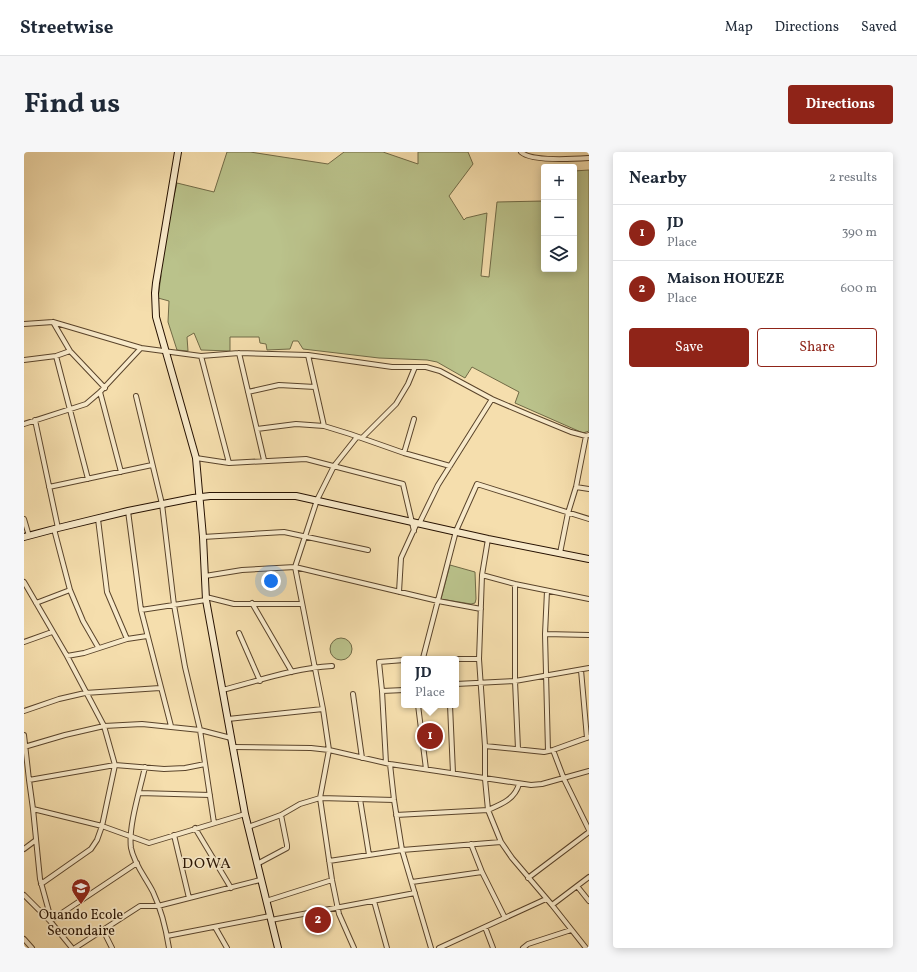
<!DOCTYPE html>
<meta charset="utf-8">
<style>
:root{--surface:#fff;--page:#f6f6f7;--text:#1f2937;--muted:#747a83;--line:#e0e1e3;--accent:#8f2418}
body{margin:0;font-family:Vollkorn,serif;background:var(--page);color:var(--text)}
.controls{position:absolute;right:12px;top:12px;display:grid;overflow:hidden;border-radius:4px;box-shadow:0 2px 10px #0003}
.controls button{width:36px;height:36px;display:grid;place-items:center;padding:0;border:0;border-bottom:1px solid var(--line);background:var(--surface);color:var(--text);font:20px sans-serif}
.you{position:absolute;left:247px;top:429px;width:14px;height:14px;margin:-10px;border:3px solid #fff;border-radius:50%;background:#1a73e8;box-shadow:0 0 0 6px #1a73e833}
.badge{display:grid;place-items:center;width:26px;height:26px;border-radius:50%;background:var(--accent);color:#fff;font-size:13px;font-weight:700}
.pin{position:absolute;translate:-50% -50%;border:2px solid #fff;box-shadow:0 1px 4px #0006}
.popup{position:absolute;left:377px;top:504px;width:58px;height:52px;box-sizing:border-box;display:grid;place-content:center;border-radius:4px;background:var(--surface);filter:drop-shadow(0 1px 3px #0005);font-size:13px;white-space:nowrap;color:var(--muted)}
.popup b{font-size:15px;color:var(--text)}
.popup::after{content:'';position:absolute;left:50%;top:100%;margin-left:-8px;border:8px solid transparent;border-top-color:var(--surface)}
.list{margin:0;padding:0;list-style:none}
h2{display:flex;justify-content:space-between;align-items:center;height:52px;margin:0;padding:0 16px;font-size:17px}
h2 small{font-size:13px;font-weight:400;color:var(--muted)}
.list li{display:grid;grid-template-columns:26px 1fr auto;gap:12px;align-items:center;box-sizing:border-box;height:56px;padding:0 16px;border-top:1px solid var(--line)}
.list b{display:block;font-size:15px;white-space:nowrap}
.list p{margin:0;font-size:13px;white-space:nowrap;color:var(--muted)}
.list em{font-size:13px;font-style:normal;color:var(--muted)}
.actions{display:flex;gap:8px;padding:12px 16px}
.actions a{flex:1;padding:9px 0;border:1px solid var(--accent);border-radius:4px;text-align:center;font-size:14px;color:var(--accent)}
.actions .main{background:var(--accent);color:#fff}
.icon{flex:none;width:22px;height:22px;fill:none;stroke:currentColor;stroke-width:2;stroke-linecap:round;stroke-linejoin:round}
.map{position:relative;flex:none;width:565px;height:796px;overflow:hidden;border-radius:4px}
header{display:flex;align-items:center;gap:24px;box-sizing:border-box;height:56px;padding:0 20px;background:var(--surface);border-bottom:1px solid var(--line)}
header strong{font-size:19px}
nav{display:flex;gap:22px;margin-inline-start:auto;font-size:14px}
.intro{display:flex;align-items:center;justify-content:space-between;box-sizing:border-box;height:96px;padding:0 24px}
h1{margin:0;font-size:28px}
.button{padding:10px 18px;border-radius:4px;background:var(--accent);color:#fff;font-size:14px;font-weight:700}
main{display:flex;gap:24px;padding:0 24px}
aside{flex:1;background:var(--surface);border-radius:4px;box-shadow:0 2px 10px #0003}
.map>svg:first-child{display:block}
.green{fill:#bac28b;stroke:#706a46}
.lines{fill:none;stroke-linecap:round;stroke-linejoin:round}
.street-casing{stroke:#5a442b;stroke-width:6}
.secondary-casing{stroke:#261100;stroke-width:8}
.street{stroke:#f8eaca;stroke-width:4}
.secondary{stroke:#f8eaca;stroke-width:6}
.labels{text-anchor:middle;stroke-width:3.5;stroke-linejoin:round;paint-order:stroke}
.poi-label{font-size:14px;fill:#261100;stroke:#f8eaca}
.neighbourhood-label{font-size:15px;letter-spacing:1px;fill:#261100;stroke:#f8eaca}
</style>
<header>
<strong>Streetwise</strong>
<nav><a>Map</a><a>Directions</a><a>Saved</a></nav>
</header>
<div class="intro"><h1>Find us</h1><a class="button">Directions</a></div>
<main>
<div class="map">
<svg width="565" height="796" viewBox="0 0 565 796">
<rect width="100%" height="100%" fill="#f5dead"/>
<filter id="stains"><feTurbulence type="fractalNoise" baseFrequency=".005" numOctaves="4"/><feColorMatrix values="0 0 0 0 .2 0 0 0 0 .09 0 0 0 0 .02 0 0 0 .5 -.17"/></filter>
<radialGradient id="worn" r=".72"><stop offset=".6" stop-color="#630" stop-opacity="0"/><stop offset="1" stop-color="#630" stop-opacity=".3"/></radialGradient>
<path class="green" d="M203,0H226L304,12L320,0H359L394,12V0H444L449,12L425,44L440,68L442,66L463,61L457,124L465,125L473,50L520,49V117H550V19L565,18V279L559,281L491,251L495,240L448,215L441,226L413,210L403,208L355,206L279,197L274,189H269L266,197L243,198L242,192L236,191L235,185H206V199L177,198L170,181L163,185L164,199L153,198L144,170L145,149L134,146L137,124L136,118L142,78L153,31L190,40Z
M426,413L451,420L452,447L451,451L447,452L417,447Z
M306 497a11 11 0 1 1 22 0a11 11 0 1 1-22 0Z"/>
<g class="lines">
<defs>
<path id="street" d="M497,0C507,10 550,7 565,6
M29,170L46,199L81,236
M0,172L29,170L117,196L177,204L215,201L284,203L368,215H402L416,219L468,247L508,264L547,280L562,284L565,283
M215,201L240,308
M284,203L300,274
M32,204L64,327
M177,204L205,311
M0,208L32,204L46,199
M76,240L97,320
M224,240L255,233L291,235
M112,244L138,352L150,453L161,515L176,578L190,671
M11,268L34,376
M0,272L62,252L76,240L117,196
M233,277L272,272L300,274L326,282L380,301L426,314
M338,286L372,252L384,232L391,215
M380,301L390,267
M172,306L205,311L282,307L379,332L390,379
M25,335L128,313
M552,335L565,337
M104,359L117,458L147,574
M0,367L5,384
M74,367L83,440L103,487
M395,372L414,333L468,247
M30,377L46,438L59,469L74,495
M179,385L260,380L344,398
M464,387L458,423L455,507L461,594V627L464,658L477,690L488,706L528,753L562,796
M536,401L544,361L552,335L562,284
M458,423L491,432L565,447
M181,424L218,418L271,415L414,449L457,457
M0,430L43,504L80,574L91,613L78,674L73,688L67,697L17,732
M491,432V529L494,597
M523,439L521,482L524,599
M375,440L377,406L393,371
M182,445L210,452H278
M12,451L46,438
M228,451L268,520
M117,458L182,448
M215,481L236,529
M521,482L565,483
M0,490L28,480
M43,504L60,501L103,487L123,484
M399,506L432,379L453,332L565,367
M389,507H455
M557,518L563,586
M432,532L491,529L565,516
M198,538C234,529 270,516 308,514
M358,539L380,538
M329,542L338,606
M394,553L402,617
M426,553L429,621
M0,559L35,547L61,541L136,536
M204,567L299,557
M0,583L5,628L9,657L16,727L27,767
M461,594L520,600L529,598L565,585
M0,595L41,583L80,574L118,572L176,578L207,586
M209,595L287,596L305,598L366,612L507,633L518,632L565,619
M529,598L540,627L565,678
M362,611L358,539L355,510L380,508
M366,612L370,648L378,698L407,796
M121,615C116,638 104,675 107,696C110,712 122,726 129,740C137,757 142,777 145,796
M5,628L91,613L140,617L161,616L181,612
M115,641L186,643
M336,647L345,703
M9,657L78,674L125,691L221,662
M372,663L464,658C478,652 491,647 495,632
M224,675L257,663L276,652L296,646L370,648
M171,676L207,736
M150,683L165,746
M447,692L458,720L481,766
M0,697L12,688
M305,709L378,698L477,690
M233,712L263,696V693L257,663
M504,726L565,680
M388,730L458,720
M553,734L565,749
M0,743L26,769L48,796
M242,749L308,728
M350,749L363,796
M528,753L565,725
M247,768L391,741
M26,769L113,711
M191,775L203,796
M461,775L469,796
M79,778L88,796
M143,784L246,764
M0,787L8,796
M51,796L116,754H134L236,728
M330,796L315,762L308,728L296,646L305,598L299,557L271,415L293,348L310,314L333,285
M415,796L522,747
M499,796L504,792L547,778"/>
<path id="secondary" d="M154,0L132,131L131,141L132,165L172,306L179,385L182,448L221,662L254,796
M0,385L34,376L104,359L169,346L186,344H272L464,387L565,407"/>
</defs>
<use href="#street" class="street-casing"/>
<use href="#secondary" class="secondary-casing"/>
<use href="#street" class="street"/>
<use href="#secondary" class="secondary"/>
</g>
<defs>
<symbol id="school-pin" viewBox="-11 -11 22 30"><path d="M0 17L-7.5 6A9.5 9.5 0 1 1 7.5 6Z" fill="#8f2418" stroke="#f8eaca"/><path d="M0-5L7-2L0 1L-7-2ZM-4 1L0 2.5L4 1V4Q0 6-4 4Z" fill="#fff"/></symbol>
</defs>
<g fill-rule="evenodd">
<use href="#school-pin" x="46" y="725" width="22" height="30"/>
</g>
<g class="labels">
<g class="poi-label">
<text x="57" y="767">Ouando Ecole<tspan x="57" dy="16">Secondaire</tspan></text>
</g>
<g class="neighbourhood-label">
<text x="183" y="716">DOWA</text>
</g>
</g>
<rect width="100%" height="100%" filter="url(#stains)"/>
<rect width="100%" height="100%" fill="url(#worn)"/>
</svg>
<div class="controls">
<button>+</button>
<button>−</button>
<button><svg class="icon" aria-label="layers" viewBox="0 0 24 24"><path d="M12 4l9 5-9 5-9-5zM3 14l9 5 9-5"/></svg></button>
</div>
<div class="you"></div>
<div class="pin badge" style="left:406px;top:584px">1</div>
<div class="popup"><b>JD</b>Place</div>
<div class="pin badge" style="left:294px;top:768px">2</div>
</div>
<aside>
<h2>Nearby<small>2 results</small></h2>
<ul class="list">
<li><span class="badge">1</span><div><b>JD</b><p>Place</p></div><em>390 m</em></li>
<li><span class="badge">2</span><div><b>Maison HOUEZE</b><p>Place</p></div><em>600 m</em></li>
</ul>
<div class="actions"><a class="main">Save</a><a>Share</a></div>
</aside>
</main>
